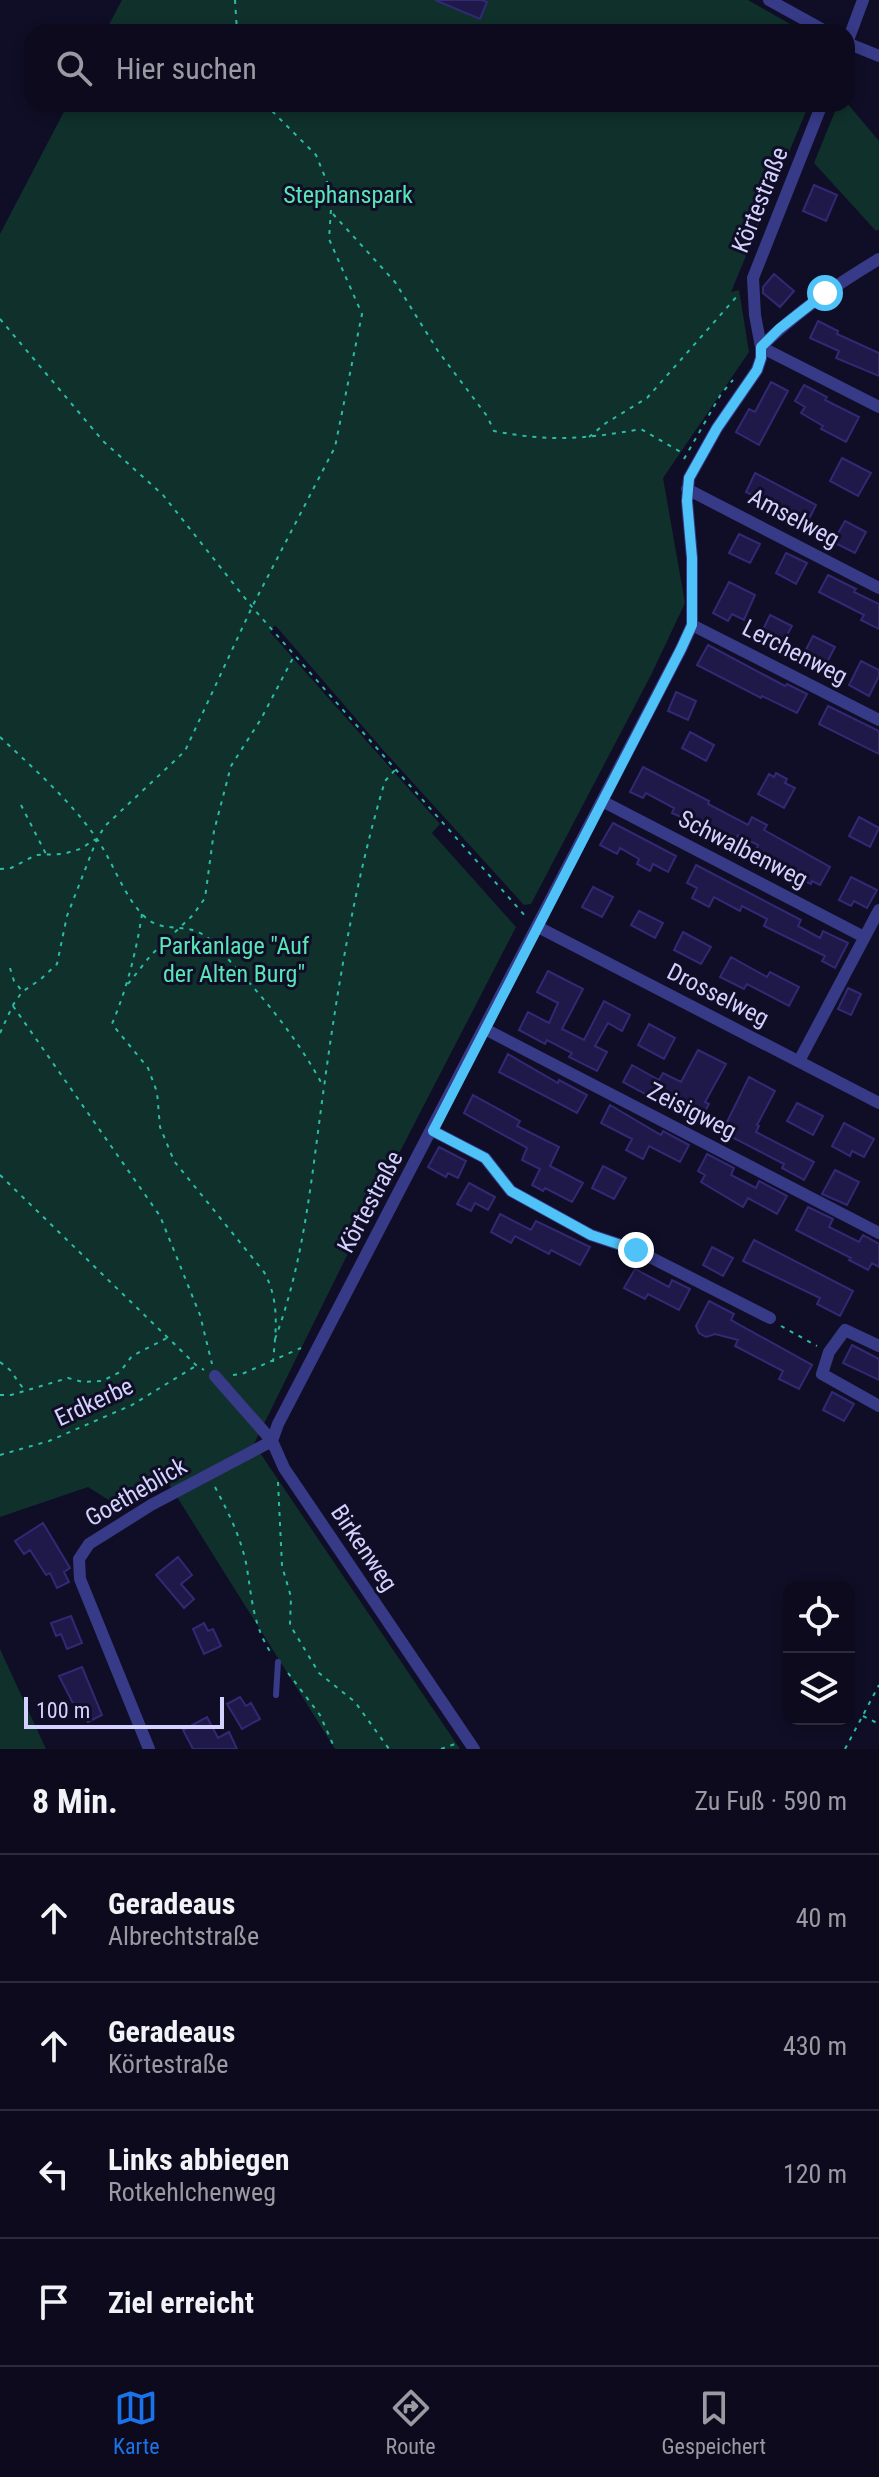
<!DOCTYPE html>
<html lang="de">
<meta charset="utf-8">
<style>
:root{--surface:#0c0a1c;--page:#1a1829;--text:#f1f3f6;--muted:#9a9aa3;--line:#2c2b3b;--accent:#1a73e8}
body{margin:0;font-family:"Roboto Condensed",sans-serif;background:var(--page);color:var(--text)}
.controls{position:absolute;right:24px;bottom:24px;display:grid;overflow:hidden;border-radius:16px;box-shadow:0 4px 12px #0003}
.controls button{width:72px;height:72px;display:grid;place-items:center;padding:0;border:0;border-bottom:2px solid var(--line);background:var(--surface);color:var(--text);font:40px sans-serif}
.scale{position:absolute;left:24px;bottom:20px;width:200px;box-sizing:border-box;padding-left:8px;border:4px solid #d3d2ff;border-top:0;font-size:22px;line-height:28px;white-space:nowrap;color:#d3d2ff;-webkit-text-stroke:6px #100e26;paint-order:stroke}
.stop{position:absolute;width:24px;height:24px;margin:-18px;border:6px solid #4fc3f7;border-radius:50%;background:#fff}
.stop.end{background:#4fc3f7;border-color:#fff;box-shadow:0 2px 8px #0008}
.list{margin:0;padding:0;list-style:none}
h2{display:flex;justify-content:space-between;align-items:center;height:104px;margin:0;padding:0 32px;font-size:34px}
h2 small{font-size:26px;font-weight:400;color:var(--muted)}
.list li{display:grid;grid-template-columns:52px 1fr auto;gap:24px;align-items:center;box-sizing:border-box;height:128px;padding:0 32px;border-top:2px solid var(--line)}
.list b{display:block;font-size:30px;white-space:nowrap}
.list p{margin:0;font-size:26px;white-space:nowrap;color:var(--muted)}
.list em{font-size:26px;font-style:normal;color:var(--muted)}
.icon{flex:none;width:44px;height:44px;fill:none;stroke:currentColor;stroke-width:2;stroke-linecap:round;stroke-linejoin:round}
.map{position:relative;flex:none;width:879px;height:1749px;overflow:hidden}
.search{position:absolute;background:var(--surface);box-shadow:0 4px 12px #0003;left:24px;right:24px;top:24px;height:88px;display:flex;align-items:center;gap:20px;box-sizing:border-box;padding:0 28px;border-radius:24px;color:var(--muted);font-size:30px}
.sheet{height:616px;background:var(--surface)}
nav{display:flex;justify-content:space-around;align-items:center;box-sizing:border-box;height:112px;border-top:2px solid var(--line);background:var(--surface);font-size:22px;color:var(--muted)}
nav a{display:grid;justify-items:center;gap:4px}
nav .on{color:var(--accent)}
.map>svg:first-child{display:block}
.green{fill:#10302c}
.building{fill:#1e1948;stroke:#322975;stroke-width:2}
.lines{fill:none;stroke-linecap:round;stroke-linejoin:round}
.path{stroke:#29bda7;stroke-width:2;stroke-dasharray:4 6;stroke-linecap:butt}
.lane{stroke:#363a87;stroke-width:6}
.street{stroke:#363a87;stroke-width:12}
.route{stroke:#4fc3f7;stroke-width:10}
.labels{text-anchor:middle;stroke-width:6;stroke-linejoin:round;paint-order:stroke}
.park-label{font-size:24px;fill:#58e6b6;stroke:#100e26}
.street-label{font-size:24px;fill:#d3d2ff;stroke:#100e26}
</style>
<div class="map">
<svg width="879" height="1749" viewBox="0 0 879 1749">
<rect width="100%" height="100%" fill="#100e26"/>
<path class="green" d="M122,0H748L804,32H105Z
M847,103L879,141V229L876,231L814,163L838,104Z
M68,104H809L731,292L739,290L749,352L663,478L685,603L651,675L531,904L524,905L384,751L275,625L270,632L440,824L432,833L516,927L360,1229L254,1444L460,1749H335L167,1481L120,1507L88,1487L0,1517V234Z
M0,1649L46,1749H0Z"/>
<path class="building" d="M435,0H481L487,2L480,19Z
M814,185L837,195L826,221L803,211Z
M774,274L794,291L780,307L763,293V287Z
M818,321L838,331L837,334L879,353V376L836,358L839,351L810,338Z
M771,382L788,391L759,445L736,432L749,409L755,412Z
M804,385L827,397L825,400L859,417L846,442L821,429L823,426L801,413L805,407L795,401Z
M842,458L871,473L858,496L830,481Z
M755,473L816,505L805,527L784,517L787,512L746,492Z
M845,521L866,532L855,553L833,542Z
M739,534L760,544L750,563L729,553Z
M786,553L807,563L796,584L776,573Z
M828,575L856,589L854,592L879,604V629L861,620L864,615L819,592Z
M729,582L755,595L744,620L732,614L728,621L713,613Z
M770,615L792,626L781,646L773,643L770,648L757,642Z
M813,636L835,647L823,670L801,659Z
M708,645L785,686L787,684L807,694L797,713L762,696L761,698L697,665Z
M861,661L879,670V676L869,696L849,685Z
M676,692L696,701L688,720L668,711Z
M828,706L879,731V754L819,724Z
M690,732L714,745L706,761L682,748Z
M643,767L709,801L708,804L748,825L752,817L767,825L764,830L830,867L820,885L812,881L811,884L796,877L799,871L770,856L767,861L754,855L758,845L738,835L734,843L711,831L713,827L688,814L685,819L672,813L674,808L646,793L643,798L630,792Z
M776,773L787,779L785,783L795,788L784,808L758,794L769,774L774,777Z
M859,817L879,828L870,847L849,836Z
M613,823L676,856L668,872L653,864L650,871L637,864L639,859L620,848L617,854L600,845Z
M696,865L801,920L798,926L820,938L823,931L848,943L835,968L822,961L825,956L764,926L767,919L742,906L740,911L714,897L709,907L692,898L697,888L687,883Z
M851,877L877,890L867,908L854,901L851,906L839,900Z
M593,887L613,897L602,917L582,907Z
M639,911L663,923L655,938L631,925Z
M683,932L711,947L701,964L674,950Z
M731,957L767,977L770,972L799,987L789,1006L747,984L744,989L720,977Z
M548,971L583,989L562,1029L584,1040L604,1001L630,1015L622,1031L608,1023L595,1046L607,1052L597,1071L569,1057L572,1053L547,1040L545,1044L519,1030L528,1012L549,1023L558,1003L537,992Z
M848,988L861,994L851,1015L838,1009Z
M649,1024L675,1038L664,1059L638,1045Z
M698,1050L726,1064L705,1102L709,1104L699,1123L623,1082L632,1065L659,1080L663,1073L681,1082Z
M508,1054L558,1083L559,1080L587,1095L577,1113L499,1072Z
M749,1077L775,1091L757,1125L759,1126L756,1132L814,1162L804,1180L782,1168L784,1164L722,1132Z
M473,1095L520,1121L517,1126L559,1147L550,1166L583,1183L572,1202L545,1188L543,1191L532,1185L540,1169L522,1160L527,1148L464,1113Z
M797,1103L823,1116L813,1135L787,1121Z
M610,1105L661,1135L663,1131L689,1145L680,1162L649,1146L643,1159L626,1150L632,1139L601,1123Z
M844,1123L874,1139L864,1157L852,1151L850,1156L832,1146Z
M439,1147L466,1161L458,1178L448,1173L446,1177L428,1167Z
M707,1154L734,1168L731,1175L756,1188L759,1181L787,1196L777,1214L748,1198L743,1207L701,1182L705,1175L698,1171Z
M603,1166L626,1178L614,1199L592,1188Z
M835,1170L859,1182L847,1205L822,1194Z
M469,1183L495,1197L488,1210L475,1203L471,1211L457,1204Z
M808,1207L833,1219L829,1227L859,1242L863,1235L879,1244V1267L872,1263L868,1270L849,1260L851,1258L796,1230Z
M500,1214L531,1230L536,1221L590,1247L580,1265L551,1250L549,1254L515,1236L511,1243L491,1232Z
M754,1240L853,1291L840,1316L817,1304L820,1298L743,1261Z
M712,1247L733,1258L723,1276L703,1265Z
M635,1269L669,1287L672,1280L690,1289L679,1310L648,1294L645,1299L624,1288Z
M709,1301L734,1314L731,1320L812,1365L799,1389L779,1379L783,1371L735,1346L738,1340L715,1334L706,1337L699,1333L696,1326Z
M852,1345L879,1359V1380L843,1363Z
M832,1392L854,1404L844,1421L823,1410Z
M43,1523L70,1568L64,1572L69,1582L57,1588L50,1573L46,1575L30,1550L24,1554L15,1541Z
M178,1557L192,1575L181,1584L194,1599L184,1608L156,1575Z
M71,1616L82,1643L67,1649L61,1634L56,1636L51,1623Z
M204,1623L208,1631L213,1629L221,1646L204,1654L193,1629Z
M82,1667L102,1715L88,1722L85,1715L80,1717L59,1676Z
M240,1697L246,1706L251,1703L260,1719L242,1729L227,1704Z
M207,1717L218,1738L229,1732L237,1749H193L183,1730Z"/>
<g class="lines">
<path class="path" d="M235,0L237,32
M333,214L395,282L438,351L487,416L494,431C549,442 586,439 641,429L684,454
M0,319L103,441L163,495L252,607L527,918
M589,437L606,423L647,398L739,294
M684,459L721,394L733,380
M0,737C34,769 70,800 97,839C113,862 125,899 145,917C162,933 183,923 202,934C212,939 220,951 228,959C265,999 298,1039 323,1086
M21,805L46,854
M0,869L11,868L36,855L63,854L80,849L96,839
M142,914C136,953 127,988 112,1024L148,1068L157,1092L160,1127L174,1161L264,1272C280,1301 276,1329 273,1362
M10,968L14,981L22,991
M128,984L151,955L193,915L205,898L214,831L231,766L261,719L294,656
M13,1006L160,1216L200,1315L212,1364
M0,1033L13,1005L22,992L41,979L57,964L67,916L97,839L105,826L185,751L252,607L335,447L362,314L329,239L332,194L316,155L265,104
M0,1175L196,1365L204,1370
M781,1326L817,1346
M275,1339C305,1259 312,1172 324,1087C338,984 355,881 385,781L396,769
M0,1362L10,1370L25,1391
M233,1375L242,1374L301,1348
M0,1395H11L68,1378L83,1382L102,1381L120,1372L132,1356L167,1338
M0,1455L49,1441L132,1405L194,1367
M278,1482L282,1566L291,1597L290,1625L319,1673L355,1702L389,1749
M215,1487C228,1512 240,1535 246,1563C252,1596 252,1624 271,1653
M288,1673L320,1715L335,1749
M863,1716L879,1724
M441,1749L455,1744
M845,1749L879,1685"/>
<path class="lane" d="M276,1695L278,1662"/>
<path class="street" d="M769,0L827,32
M847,43L863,0
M847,43L879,56
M879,259C837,284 796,312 761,347L879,407
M687,489L879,588
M692,625L879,720
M602,801L864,937
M538,927L879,1103
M485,1029L879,1233
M799,1061L879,910
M433,1131L485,1158L511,1191L591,1235L636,1250L770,1318
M879,1346L845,1330L829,1352L822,1374L879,1406
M215,1376L272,1441L284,1468L474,1749
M149,1749L80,1579L79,1559L89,1544L151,1505L272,1441L278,1424L681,649L692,625V558L687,501L689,478L717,428L757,370L761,358V347L755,315L753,278L822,104"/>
</g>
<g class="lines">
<path class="route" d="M636,1250L591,1235L511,1191L485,1158L433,1131L681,649L692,625V558L687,501L689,478L717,428L757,370L761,358V347L779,329L825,293"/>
</g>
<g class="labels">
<g class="park-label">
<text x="348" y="203">Stephanspark</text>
<text x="234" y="954">Parkanlage "Auf<tspan x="234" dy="28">der Alten Burg"</tspan></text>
</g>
<g class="street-label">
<text transform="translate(760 200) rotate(-68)" y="8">Körtestraße</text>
<text transform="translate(794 518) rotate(28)" y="8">Amselweg</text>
<text transform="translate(795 652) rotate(27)" y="8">Lerchenweg</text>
<text transform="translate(743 849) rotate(27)" y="8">Schwalbenweg</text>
<text transform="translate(718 995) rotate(27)" y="8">Drosselweg</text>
<text transform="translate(692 1111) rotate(27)" y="8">Zeisigweg</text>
<text transform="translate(370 1202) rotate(-62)" y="8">Körtestraße</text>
<text transform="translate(94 1402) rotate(-25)" y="8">Erdkerbe</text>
<text transform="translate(136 1492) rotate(-30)" y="8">Goetheblick</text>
<text transform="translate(364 1548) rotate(56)" y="8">Birkenweg</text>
</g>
</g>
</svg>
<div class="controls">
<button><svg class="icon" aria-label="locate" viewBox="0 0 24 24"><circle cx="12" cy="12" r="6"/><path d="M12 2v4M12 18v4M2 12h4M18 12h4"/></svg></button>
<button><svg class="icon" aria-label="layers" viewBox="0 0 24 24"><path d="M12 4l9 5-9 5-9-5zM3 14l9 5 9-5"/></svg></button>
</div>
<div class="scale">100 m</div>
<div class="stop" style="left:825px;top:293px"></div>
<div class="stop end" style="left:636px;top:1250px"></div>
<div class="search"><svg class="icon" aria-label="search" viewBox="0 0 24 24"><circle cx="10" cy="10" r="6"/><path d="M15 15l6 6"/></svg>Hier suchen</div>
</div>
<section class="sheet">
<h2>8 Min.<small>Zu Fuß · 590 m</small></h2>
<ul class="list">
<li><svg class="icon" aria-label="ahead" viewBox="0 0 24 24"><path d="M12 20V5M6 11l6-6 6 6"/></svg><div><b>Geradeaus</b><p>Albrechtstraße</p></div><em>40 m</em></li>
<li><svg class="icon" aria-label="ahead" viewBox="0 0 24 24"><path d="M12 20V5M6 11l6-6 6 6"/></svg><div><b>Geradeaus</b><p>Körtestraße</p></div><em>430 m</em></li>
<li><svg class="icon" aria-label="left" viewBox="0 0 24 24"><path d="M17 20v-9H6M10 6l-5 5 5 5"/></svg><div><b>Links abbiegen</b><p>Rotkehlchenweg</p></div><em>120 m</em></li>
<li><svg class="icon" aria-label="arrive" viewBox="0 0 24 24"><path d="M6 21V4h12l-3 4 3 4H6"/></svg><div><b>Ziel erreicht</b></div></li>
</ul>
</section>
<nav>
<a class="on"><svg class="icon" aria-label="map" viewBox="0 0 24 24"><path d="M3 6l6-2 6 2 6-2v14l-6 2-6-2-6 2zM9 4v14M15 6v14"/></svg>Karte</a>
<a><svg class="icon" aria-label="directions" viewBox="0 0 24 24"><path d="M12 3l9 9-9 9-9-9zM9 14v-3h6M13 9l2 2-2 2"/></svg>Route</a>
<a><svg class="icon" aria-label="saved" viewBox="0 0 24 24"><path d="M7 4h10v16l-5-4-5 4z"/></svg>Gespeichert</a>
</nav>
